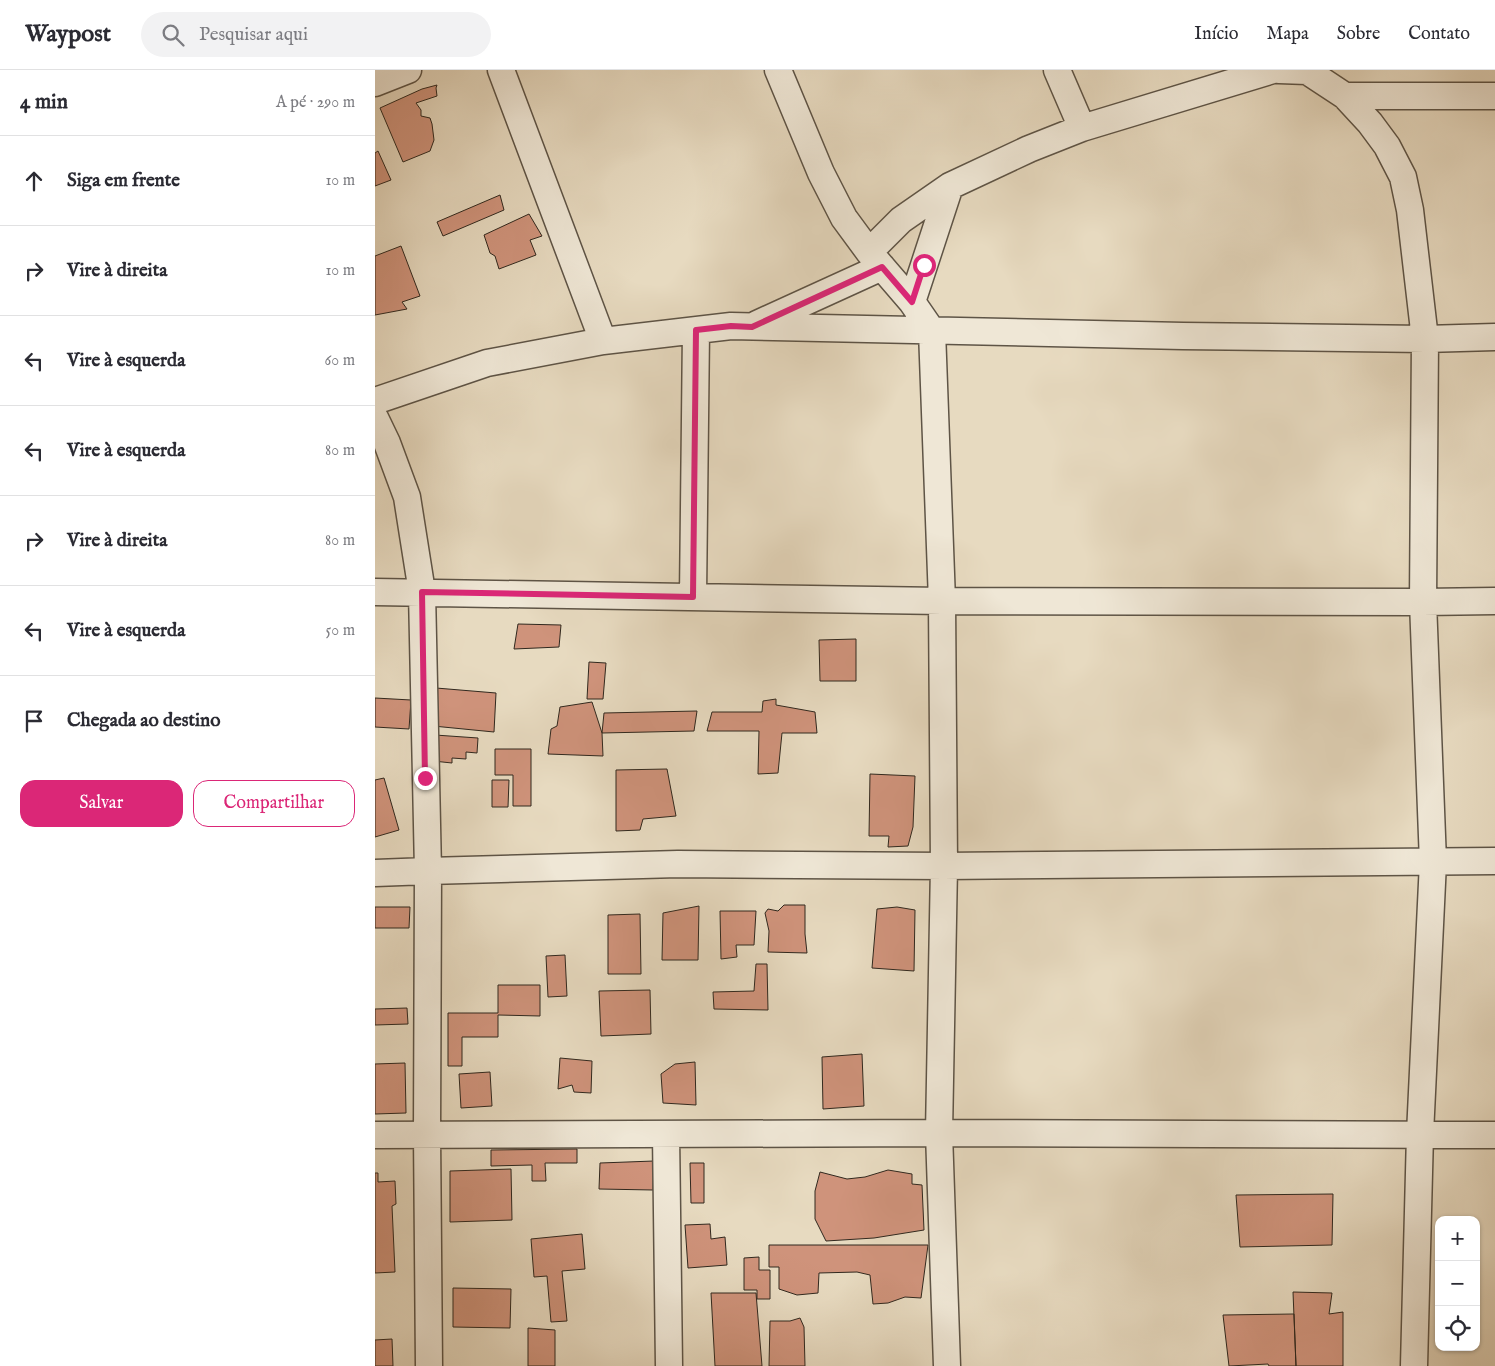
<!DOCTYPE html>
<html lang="pt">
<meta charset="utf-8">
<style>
:root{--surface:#fff;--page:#f2f2f3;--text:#2b2b33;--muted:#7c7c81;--line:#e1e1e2;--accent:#db2777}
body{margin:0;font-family:"IM FELL English",serif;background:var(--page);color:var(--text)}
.controls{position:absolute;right:15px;bottom:15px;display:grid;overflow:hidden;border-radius:10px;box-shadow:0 1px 4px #0004}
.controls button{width:45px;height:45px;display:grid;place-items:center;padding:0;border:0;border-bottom:1px solid var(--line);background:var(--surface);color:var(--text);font:25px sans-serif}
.stop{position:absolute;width:15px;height:15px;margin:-11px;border:4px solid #db2777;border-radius:50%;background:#fff}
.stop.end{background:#db2777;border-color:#fff;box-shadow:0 1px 5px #0008}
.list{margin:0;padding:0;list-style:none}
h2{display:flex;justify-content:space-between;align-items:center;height:65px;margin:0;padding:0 20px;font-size:21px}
h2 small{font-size:16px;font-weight:400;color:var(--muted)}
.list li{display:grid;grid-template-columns:32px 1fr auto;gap:15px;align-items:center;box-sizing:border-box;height:90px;padding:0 20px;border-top:1px solid var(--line)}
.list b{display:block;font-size:19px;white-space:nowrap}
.list em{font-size:16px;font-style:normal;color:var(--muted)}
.actions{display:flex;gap:10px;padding:15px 20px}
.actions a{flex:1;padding:11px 0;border:1px solid var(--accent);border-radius:15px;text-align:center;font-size:18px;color:var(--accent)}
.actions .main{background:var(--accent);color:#fff}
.icon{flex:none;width:28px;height:28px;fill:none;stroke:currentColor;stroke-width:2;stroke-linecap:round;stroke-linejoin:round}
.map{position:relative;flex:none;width:1120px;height:1296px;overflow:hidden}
header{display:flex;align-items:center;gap:30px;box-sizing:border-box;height:70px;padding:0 25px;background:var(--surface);border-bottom:1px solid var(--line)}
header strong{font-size:24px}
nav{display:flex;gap:28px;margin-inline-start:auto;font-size:18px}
.search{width:350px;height:45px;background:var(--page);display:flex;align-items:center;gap:12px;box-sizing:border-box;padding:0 18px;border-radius:28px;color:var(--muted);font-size:19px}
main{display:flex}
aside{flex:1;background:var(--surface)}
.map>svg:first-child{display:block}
.building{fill:#cf937b;stroke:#30281e}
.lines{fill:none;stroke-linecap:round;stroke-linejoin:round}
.street-casing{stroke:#5e5446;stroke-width:29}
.street{stroke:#efe7d6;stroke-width:26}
.route{stroke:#db2777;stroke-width:6}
</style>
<header>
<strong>Waypost</strong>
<div class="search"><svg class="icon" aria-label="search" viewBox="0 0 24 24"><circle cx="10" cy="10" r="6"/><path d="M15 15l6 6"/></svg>Pesquisar aqui</div>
<nav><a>Início</a><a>Mapa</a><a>Sobre</a><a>Contato</a></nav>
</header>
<main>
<aside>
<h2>4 min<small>A pé · 290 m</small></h2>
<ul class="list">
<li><svg class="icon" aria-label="ahead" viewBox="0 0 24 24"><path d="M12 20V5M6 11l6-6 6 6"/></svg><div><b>Siga em frente</b></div><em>10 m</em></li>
<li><svg class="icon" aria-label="right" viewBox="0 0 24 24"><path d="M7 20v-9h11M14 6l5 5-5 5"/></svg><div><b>Vire à direita</b></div><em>10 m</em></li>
<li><svg class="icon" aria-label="left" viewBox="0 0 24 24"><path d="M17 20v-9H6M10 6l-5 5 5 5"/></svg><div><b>Vire à esquerda</b></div><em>60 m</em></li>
<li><svg class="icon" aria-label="left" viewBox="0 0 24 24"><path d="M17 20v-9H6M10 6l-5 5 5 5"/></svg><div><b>Vire à esquerda</b></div><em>80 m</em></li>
<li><svg class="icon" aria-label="right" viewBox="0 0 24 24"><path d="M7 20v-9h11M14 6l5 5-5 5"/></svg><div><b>Vire à direita</b></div><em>80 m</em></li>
<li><svg class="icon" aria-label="left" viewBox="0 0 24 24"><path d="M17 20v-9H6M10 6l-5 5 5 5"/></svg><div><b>Vire à esquerda</b></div><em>50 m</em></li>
<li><svg class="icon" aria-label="arrive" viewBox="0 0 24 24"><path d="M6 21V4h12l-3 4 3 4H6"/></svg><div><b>Chegada ao destino</b></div></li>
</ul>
<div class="actions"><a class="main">Salvar</a><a>Compartilhar</a></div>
</aside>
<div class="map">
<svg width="1120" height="1296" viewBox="0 0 1120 1296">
<rect width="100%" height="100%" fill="#e7dac0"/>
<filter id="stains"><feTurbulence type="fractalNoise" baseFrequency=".004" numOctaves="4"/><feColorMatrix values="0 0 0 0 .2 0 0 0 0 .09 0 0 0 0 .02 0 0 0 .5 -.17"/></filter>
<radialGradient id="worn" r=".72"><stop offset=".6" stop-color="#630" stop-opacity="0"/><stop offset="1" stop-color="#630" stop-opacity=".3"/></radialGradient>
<path class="building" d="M62,15L61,18L62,26L41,33L46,40V46L55,48L57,54L59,70L55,81L28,92L5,38L47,19Z
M3,81L16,110L0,116V83Z
M125,125L129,140L68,166L62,152Z
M154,144L167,166L155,170L161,185L124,199L120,186L115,183L109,165Z
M26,176L45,226L27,232L32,239L0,245V186Z
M143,554L186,555L184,577L139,579Z
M481,569V611H445L444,570Z
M214,592L231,593L228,629H212Z
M61,618L121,623L119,662L58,656Z
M0,628L36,630L34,659L0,657Z
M401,629V635L440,642L442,663H407L403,703L383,704L384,661H332L337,642H387L388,631Z
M217,632L227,663L228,686L173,684L176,659L182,656L185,637Z
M322,641L319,661L227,663L229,643Z
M60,665L103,668L102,683L91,682V689L77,688V693L58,691Z
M120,679H156V736H138V705H120Z
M292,699L301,746L268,749L265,760L241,761V700Z
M495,704L540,706L538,757L533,776L513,777L514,766H494Z
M9,708L24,760L0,767V710Z
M117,710H134L133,737H117Z
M409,835H430V864L432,883L393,882L394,861L390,843L393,839L403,841Z
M324,836L323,890H287L288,843Z
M0,837H35L34,858H0Z
M522,837L540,840L539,901L497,898L502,839Z
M345,841H381L379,875H361L362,887L346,889Z
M265,844L266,904H233V845Z
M190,885L192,926L173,927L171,886Z
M381,894H392L393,940L339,939L338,922L379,921Z
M123,915H165V946L123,945V967H87V996H73V943H123Z
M275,920L276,964L226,966L224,921Z
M32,938L33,954L0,955V939Z
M487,984L489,1036L448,1039L447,987Z
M185,988L217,991L216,1023L199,1022L197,1015L183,1019Z
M320,992L321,1035L288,1033L286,1004L300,994Z
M30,993L31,1043L0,1044V994Z
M115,1002L117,1036L86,1038L84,1004Z
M202,1079V1093H170L171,1111H157V1095L116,1096V1080Z
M279,1091L278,1120L224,1119L225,1093Z
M315,1093H329V1133H316Z
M136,1099L137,1150L75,1152V1101Z
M513,1100L537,1104V1114L547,1115L549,1160L499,1168L451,1171L440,1149V1121L445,1102L472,1109L490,1107Z
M0,1103H3V1112L20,1111L21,1134L17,1136L20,1202L0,1203Z
M958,1124L957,1175L865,1177L861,1125Z
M335,1154L336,1169L350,1167L352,1195L313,1198L310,1155Z
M207,1164L210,1199L187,1201L192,1251L176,1252L172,1206L159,1207L156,1169Z
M394,1175H553L546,1228L530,1227L513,1233L498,1234L495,1205L482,1202L444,1203L443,1223L422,1225L404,1219V1197H394Z
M384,1187V1200H395V1229H382V1220H369V1188Z
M78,1218L136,1219L135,1258L78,1257Z
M918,1222L957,1223L954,1244L968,1242V1296H921Z
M336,1223H381L387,1296H340Z
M919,1244L921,1296H894L893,1294L854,1296L848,1245Z
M425,1248L429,1257L430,1296H394L395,1251H415Z
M153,1258L180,1260V1296H153Z
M17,1269L18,1296H0V1270Z"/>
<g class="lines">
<defs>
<path id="street" d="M126,0L228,271
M403,0L446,103L469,148L494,182L537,232L557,261L567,531L569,796L564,1063L572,1296
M682,0L707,58
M904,0L932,1L970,26L995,53L1012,76L1028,107L1035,140L1050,269L1048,532L1058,792L1045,1064L1039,1296
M0,13L33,0
M970,26H1120
M494,182L526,150L575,116L654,79L707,58L898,0
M537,232L575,116
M382,254L507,197
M0,331L112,293L228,271L356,256L808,266L1050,269L1120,267
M0,348L12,373L32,427L47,522L53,801L0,803
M0,522L567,531L1048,532L1120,531
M318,527L321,260
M291,1064L294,1296
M0,1065L564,1063L1120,1065
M54,1296L52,1064L53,801L303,794L569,796L1120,791"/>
</defs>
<use href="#street" class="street-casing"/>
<use href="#street" class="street"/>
</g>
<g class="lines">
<path class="route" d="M50,708L47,522L318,527L321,260L356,256L377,257L507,197L537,232L549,195"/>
</g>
<rect width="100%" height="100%" filter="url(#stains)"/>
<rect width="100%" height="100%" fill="url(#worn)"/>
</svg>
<div class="controls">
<button>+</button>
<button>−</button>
<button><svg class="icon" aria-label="locate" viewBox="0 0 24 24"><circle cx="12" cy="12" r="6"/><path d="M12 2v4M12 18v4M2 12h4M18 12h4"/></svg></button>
</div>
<div class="stop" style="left:549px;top:195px"></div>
<div class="stop end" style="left:50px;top:708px"></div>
</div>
</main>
